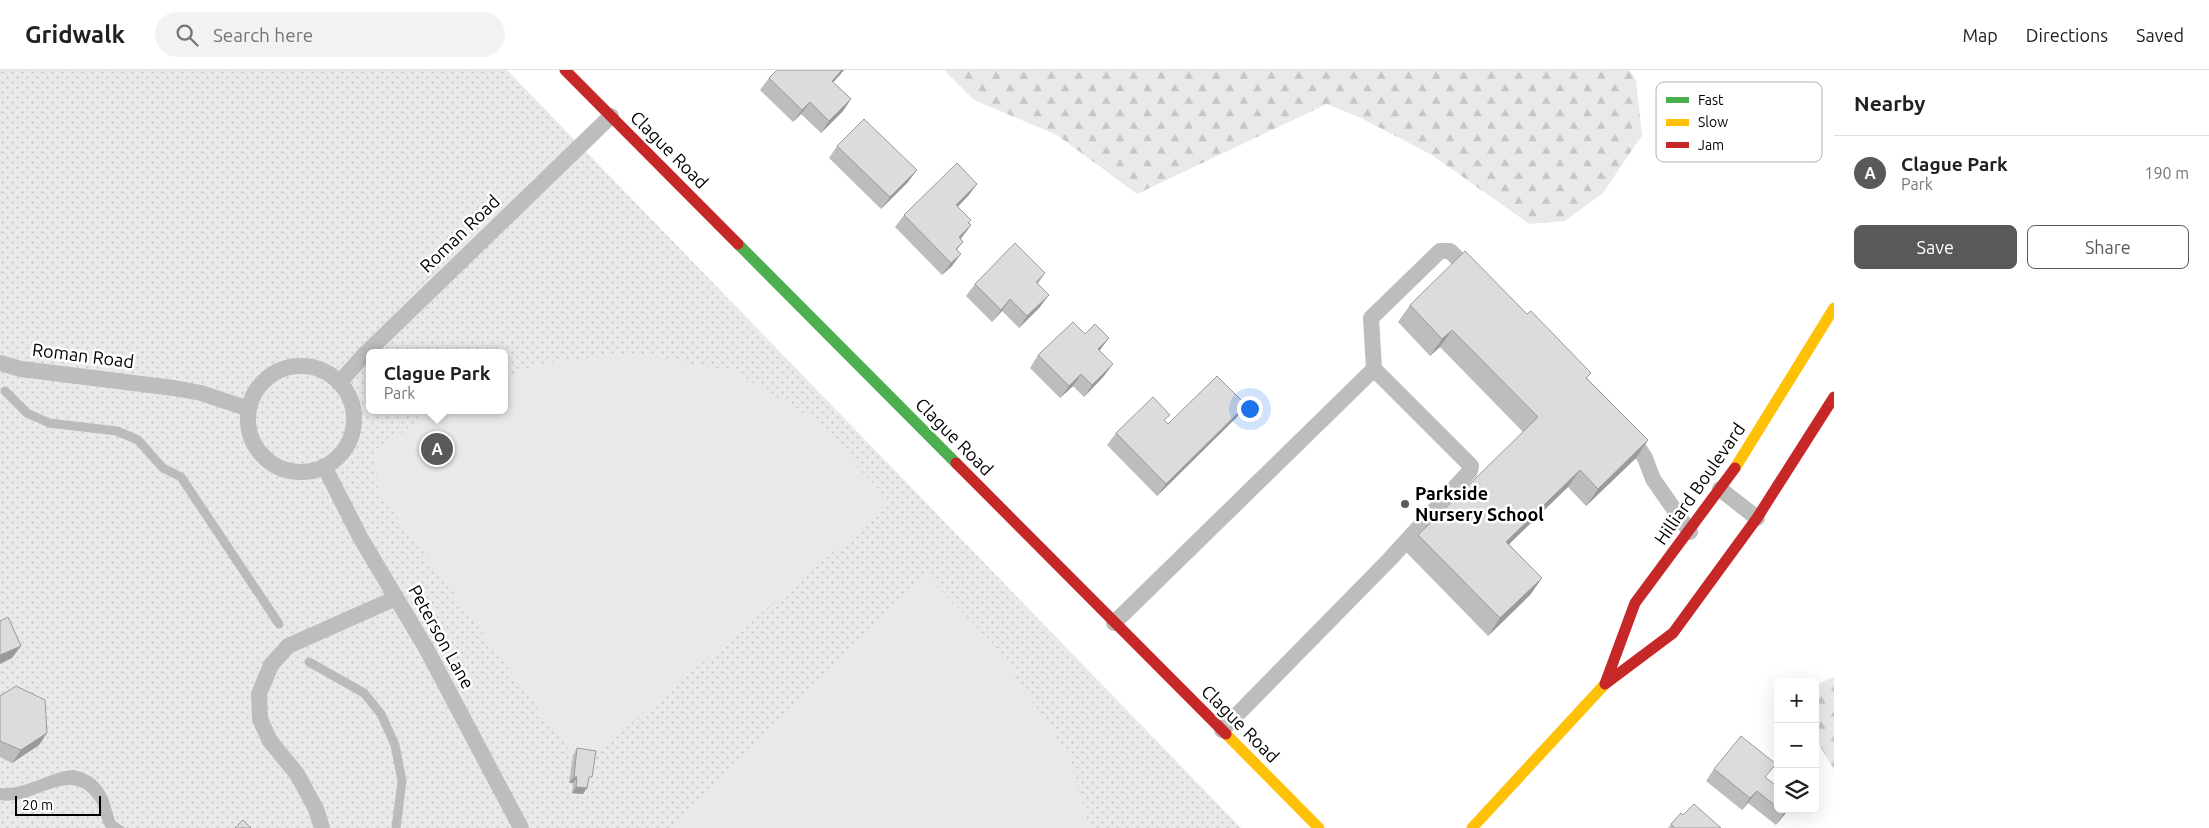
<!DOCTYPE html>
<meta charset="utf-8">
<style>
:root{--surface:#fff;--page:#f2f2f2;--text:#202124;--muted:#757577;--line:#e0e0e0;--accent:#595959}
body{margin:0;font-family:Ubuntu,sans-serif;background:var(--page);color:var(--text)}
.controls{position:absolute;right:15px;bottom:15px;display:grid;overflow:hidden;border-radius:8px;box-shadow:0 5px 20px #0002}
.controls button{width:45px;height:45px;display:grid;place-items:center;padding:0;border:0;border-bottom:1px solid var(--line);background:var(--surface);color:var(--text);font:25px sans-serif}
.scale{position:absolute;left:15px;bottom:12px;width:86px;box-sizing:border-box;padding-left:5px;border:2px solid #000;border-top:0;font-size:14px;line-height:18px;white-space:nowrap;color:#000;-webkit-text-stroke:4px #fff;paint-order:stroke}
.you{position:absolute;left:1249px;top:338px;width:18px;height:18px;margin:-12px;border:4px solid #fff;border-radius:50%;background:#1a73e8;box-shadow:0 0 0 8px #1a73e833}
.badge{display:grid;place-items:center;width:32px;height:32px;border-radius:50%;background:var(--accent);color:#fff;font-size:16px;font-weight:700}
.pin{position:absolute;translate:-50% -50%;border:2px solid #fff;box-shadow:0 1px 5px #0006}
.popup{position:absolute;left:366px;top:279px;width:142px;height:65px;box-sizing:border-box;display:grid;place-content:center;border-radius:8px;background:var(--surface);filter:drop-shadow(0 1px 4px #0005);font-size:16px;white-space:nowrap;color:var(--muted)}
.popup b{font-size:19px;color:var(--text)}
.popup::after{content:'';position:absolute;left:50%;top:100%;margin-left:-10px;border:10px solid transparent;border-top-color:var(--surface)}
.list{margin:0;padding:0;list-style:none}
h2{display:flex;justify-content:space-between;align-items:center;height:65px;margin:0;padding:0 20px;font-size:21px}
h2 small{font-size:16px;font-weight:400;color:var(--muted)}
.list li{display:grid;grid-template-columns:32px 1fr auto;gap:15px;align-items:center;box-sizing:border-box;height:75px;padding:0 20px;border-top:1px solid var(--line)}
.list b{display:block;font-size:19px;white-space:nowrap}
.list p{margin:0;font-size:16px;white-space:nowrap;color:var(--muted)}
.list em{font-size:16px;font-style:normal;color:var(--muted)}
.actions{display:flex;gap:10px;padding:15px 20px}
.actions a{flex:1;padding:11px 0;border:1px solid var(--accent);border-radius:8px;text-align:center;font-size:18px;color:var(--accent)}
.actions .main{background:var(--accent);color:#fff}
.icon{flex:none;width:28px;height:28px;fill:none;stroke:currentColor;stroke-width:2;stroke-linecap:round;stroke-linejoin:round}
.map{position:relative;flex:none;width:1834px;height:758px;overflow:hidden}
header{display:flex;align-items:center;gap:30px;box-sizing:border-box;height:70px;padding:0 25px;background:var(--surface);border-bottom:1px solid var(--line)}
header strong{font-size:24px}
nav{display:flex;gap:28px;margin-inline-start:auto;font-size:18px}
.search{width:350px;height:45px;background:var(--page);display:flex;align-items:center;gap:12px;box-sizing:border-box;padding:0 18px;border-radius:28px;color:var(--muted);font-size:19px}
main{display:flex}
aside{flex:1;background:var(--surface)}
.map>svg:first-child{display:block}
.green{fill:url(#green-dots);fill-rule:evenodd}
.forest{fill:url(#forest-firs)}
.pitch{fill:#e9e9e9}
.water{fill:#bbb}
.lines{fill:none;stroke-linecap:round;stroke-linejoin:round}
.stream{stroke:#bbb;stroke-width:9}
.lane{stroke:#bdbdbd;stroke-width:16}
.fast{stroke:#4caf50;stroke-width:11}
.slow{stroke:#ffc107;stroke-width:11}
.jam{stroke:#c62828;stroke-width:11}
.wall{fill:#bdbdbd}
.shaded-wall{fill:#9a9a9a}
.building{fill:#dcdcdc;stroke:#9a9a9a}
.poi-dot{fill:#595959;stroke:#fff;stroke-width:2}
.labels{text-anchor:middle;stroke-width:5;stroke-linejoin:round;paint-order:stroke}
.street-label{font-size:18px;fill:#000;stroke:#fff}
.poi-label{font-size:18px;font-weight:bold;fill:#000;stroke:#fff;text-anchor:start}
.key{fill:#fff;stroke:#b2b2b2;stroke-width:1}
.key-label{font-size:14px;fill:#000}
</style>
<header>
<strong>Gridwalk</strong>
<div class="search"><svg class="icon" aria-label="search" viewBox="0 0 24 24"><circle cx="10" cy="10" r="6"/><path d="M15 15l6 6"/></svg>Search here</div>
<nav><a>Map</a><a>Directions</a><a>Saved</a></nav>
</header>
<main>
<div class="map">
<svg width="1834" height="758" viewBox="0 0 1834 758">
<defs>
<pattern id="green-dots" width="8" height="8" patternUnits="userSpaceOnUse" patternTransform="scale(1.25)"><rect width="8" height="8" fill="#e9e9e9"/><path d="M2 2h.1M6 6h.1" fill="none" stroke="#c6c6c6" stroke-width="1.8" stroke-linecap="round"/></pattern>
<pattern id="forest-firs" width="22" height="20" patternUnits="userSpaceOnUse" patternTransform="scale(1.25)"><rect width="22" height="20" fill="#e9e9e9"/><path d="M5 1l3.5 6h-7zM16 11l3.5 6h-7z" fill="#c6c6c6"/></pattern>
</defs>
<rect width="100%" height="100%" fill="#fff"/>
<path class="green" d="M0,0H507L1241,758H0ZM370,283H504V340H370Z"/>
<path class="forest" d="M944,0H1629L1636,10L1642,65L1603,123L1565,151L1529,154L1432,85L1361,48L1327,34L1137,124L1057,65L974,30Z
M1834,607V700L1815,668V615Z"/>
<path class="pitch" d="M634,283L734,302L813,349L891,433L591,687L573,685L378,421L376,383L432,340H504L505,307L540,294Z
M927,506L994,575L1068,684L1090,758H670Z"/>
<path class="water" d="M73,700C103,706 108,725 115,751L125,758H106C100,749 101,737 94,729C70,694 34,736 0,730V718C27,720 47,702 73,700Z"/>
<g class="lines">
<path class="stream" d="M5,321L27,343L49,353L117,361L138,370L163,398L181,407L279,554
M309,592L364,623L381,644L395,675L402,711L396,758"/>
<path class="lane" d="M0,293L21,299L174,318L201,323L249,339
M248 349a53 53 0 1 1 106 0a53 53 0 1 1-106 0Z
M1374,299L1371,248L1440,181H1450L1473,204
M339,313L364,285L611,46
M1628,362L1645,388L1653,409L1690,462
M324,396L360,467L426,578L521,758
M1720,419L1757,448
M1114,553L1374,299L1471,396L1470,401L1390,489L1222,660
M322,758L316,739L297,704L270,671L260,649L259,624L271,595L288,576L396,528"/>
<path class="fast" d="M738,174L956,393"/>
<path class="slow" d="M1735,398L1834,238
M1226,664L1319,758
M1472,758L1605,614"/>
<path class="jam" d="M565,0L738,174
M956,393L1226,664
M1605,614L1635,533L1735,398
M1605,614L1673,563L1757,448L1834,327"/>
</g>
<path class="wall" d="M777,0H844L839,6L833,12L851,29L843,41L821,63L801,44L793,52L760,20L769,8Z
M837,76L908,112L881,139L829,88Z
M977,114L968,126L958,137L971,155L961,169L963,172L957,180L952,196L942,205L895,157L904,145Z
M1045,203L1038,214L1040,237L1019,258L1002,241L992,252L966,226L975,214Z
M1410,235L1587,308L1648,370L1636,388L1586,436L1568,417L1509,474L1542,508L1530,525L1488,566L1406,482L1418,465L1523,362L1440,277L1430,286L1398,252Z
M1100,281L1104,306L1084,327L1073,316L1060,328L1030,298L1038,285Z
M1237,347L1157,426L1107,375L1116,363L1165,352L1168,354Z
M0,626L47,663L39,675L12,693L0,687Z
M577,678L588,713L583,724L572,723L573,713H569L573,685Z
M1714,699L1766,708L1774,714L1778,710V739H1789L1776,755L1748,733L1742,740L1706,711Z
M1683,745L1721,758H1668L1671,754Z"/>
<path class="shaded-wall" d="M842,0H844L839,6L823,23L832,11Z
M851,29L843,41L821,63L829,51Z
M810,32L801,44L793,52L802,40Z
M917,100L908,112L881,139L890,127Z
M977,114L968,126L947,147L956,135Z
M971,155L962,167L950,179L959,167Z
M961,184L952,196L942,205L951,193Z
M1049,225L1040,237L1019,258L1027,246Z
M1010,229L1002,241L992,252L1001,240Z
M1452,260L1440,277L1430,286L1442,269Z
M1109,268L1100,280L1090,291L1098,279Z
M1113,294L1104,306L1084,327L1092,315Z
M1081,304L1073,316L1060,328L1069,316Z
M1246,335L1237,347L1157,426L1166,414Z
M1648,370L1636,388L1586,436L1598,419Z
M1580,400L1568,417L1494,489L1506,472Z
M1542,508L1530,525L1488,566L1500,548Z
M21,576L12,588L0,594V585Z
M47,663L39,675L12,693L21,680Z
M574,707H577L573,713H569Z
M576,717L587,718L583,724L572,723Z
M1757,721L1748,733L1742,740L1750,728Z
M1788,739H1789L1776,755L1784,743Z"/>
<path class="building" d="M777,0H842L832,11L851,29L829,51L810,32L802,40L769,8Z
M864,49L917,100L890,127L837,76Z
M957,93L977,114L956,135L971,150L968,153L971,155L959,167L963,172L956,179L961,184L951,193L904,145Z
M1015,173L1045,203L1036,212L1049,225L1027,246L1010,229L1001,240L975,214Z
M1465,181L1527,244L1531,241L1591,303L1586,308L1648,370L1598,419L1580,400L1506,472L1542,508L1500,548L1418,465L1538,347L1452,260L1442,269L1410,235Z
M1073,252L1085,264L1095,254L1109,268L1098,279L1113,294L1092,315L1081,304L1069,316L1038,285Z
M1217,306L1246,335L1166,414L1116,363L1153,327L1170,345L1164,350L1168,354Z
M8,547L21,576L0,585V551Z
M16,616L45,630L47,663L21,680L0,671V626Z
M1741,666L1776,694L1765,707L1774,714L1778,710V738L1757,721L1750,728L1714,699Z
M577,678L596,681L592,707H589L587,718L576,717L577,707H574Z
M1694,734L1721,758H1675L1671,754L1681,743L1683,745Z
M1780,739H1788L1784,743Z
M243,750L251,758H235Z"/>
<circle class="poi-dot" cx="1405" cy="434" r="5"/>
<g class="labels">
<g class="street-label">
<text transform="translate(669 80) rotate(45)" y="6">Clague Road</text>
<text transform="translate(460 164) rotate(-44)" y="6">Roman Road</text>
<text transform="translate(83 286) rotate(7)" y="6">Roman Road</text>
<text transform="translate(954 367) rotate(45)" y="6">Clague Road</text>
<text transform="translate(1700 414) rotate(-55)" y="6">Hilliard Boulevard</text>
<text transform="translate(441 567) rotate(61)" y="6">Peterson Lane</text>
<text transform="translate(1240 654) rotate(45)" y="6">Clague Road</text>
</g>
<g class="poi-label">
<text x="1415" y="430">Parkside<tspan x="1415" dy="21">Nursery School</tspan></text>
</g>
</g>
<rect x="1656" y="12" width="166" height="80" rx="8" class="key"/>
<rect x="1666" y="27" width="23" height="6" fill="#4caf50"/>
<rect x="1666" y="49" width="23" height="7" fill="#ffc107"/>
<rect x="1666" y="72" width="23" height="6" fill="#c62828"/>
<g class="key-label">
<text x="1698" y="35">Fast</text>
<text x="1698" y="57">Slow</text>
<text x="1698" y="80">Jam</text>
</g>
</svg>
<div class="controls">
<button>+</button>
<button>−</button>
<button><svg class="icon" aria-label="layers" viewBox="0 0 24 24"><path d="M12 4l9 5-9 5-9-5zM3 14l9 5 9-5"/></svg></button>
</div>
<div class="scale">20 m</div>
<div class="you"></div>
<div class="pin badge" style="left:437px;top:379px">A</div>
<div class="popup"><b>Clague Park</b>Park</div>
</div>
<aside>
<h2>Nearby<small></small></h2>
<ul class="list">
<li><span class="badge">A</span><div><b>Clague Park</b><p>Park</p></div><em>190 m</em></li>
</ul>
<div class="actions"><a class="main">Save</a><a>Share</a></div>
</aside>
</main>
